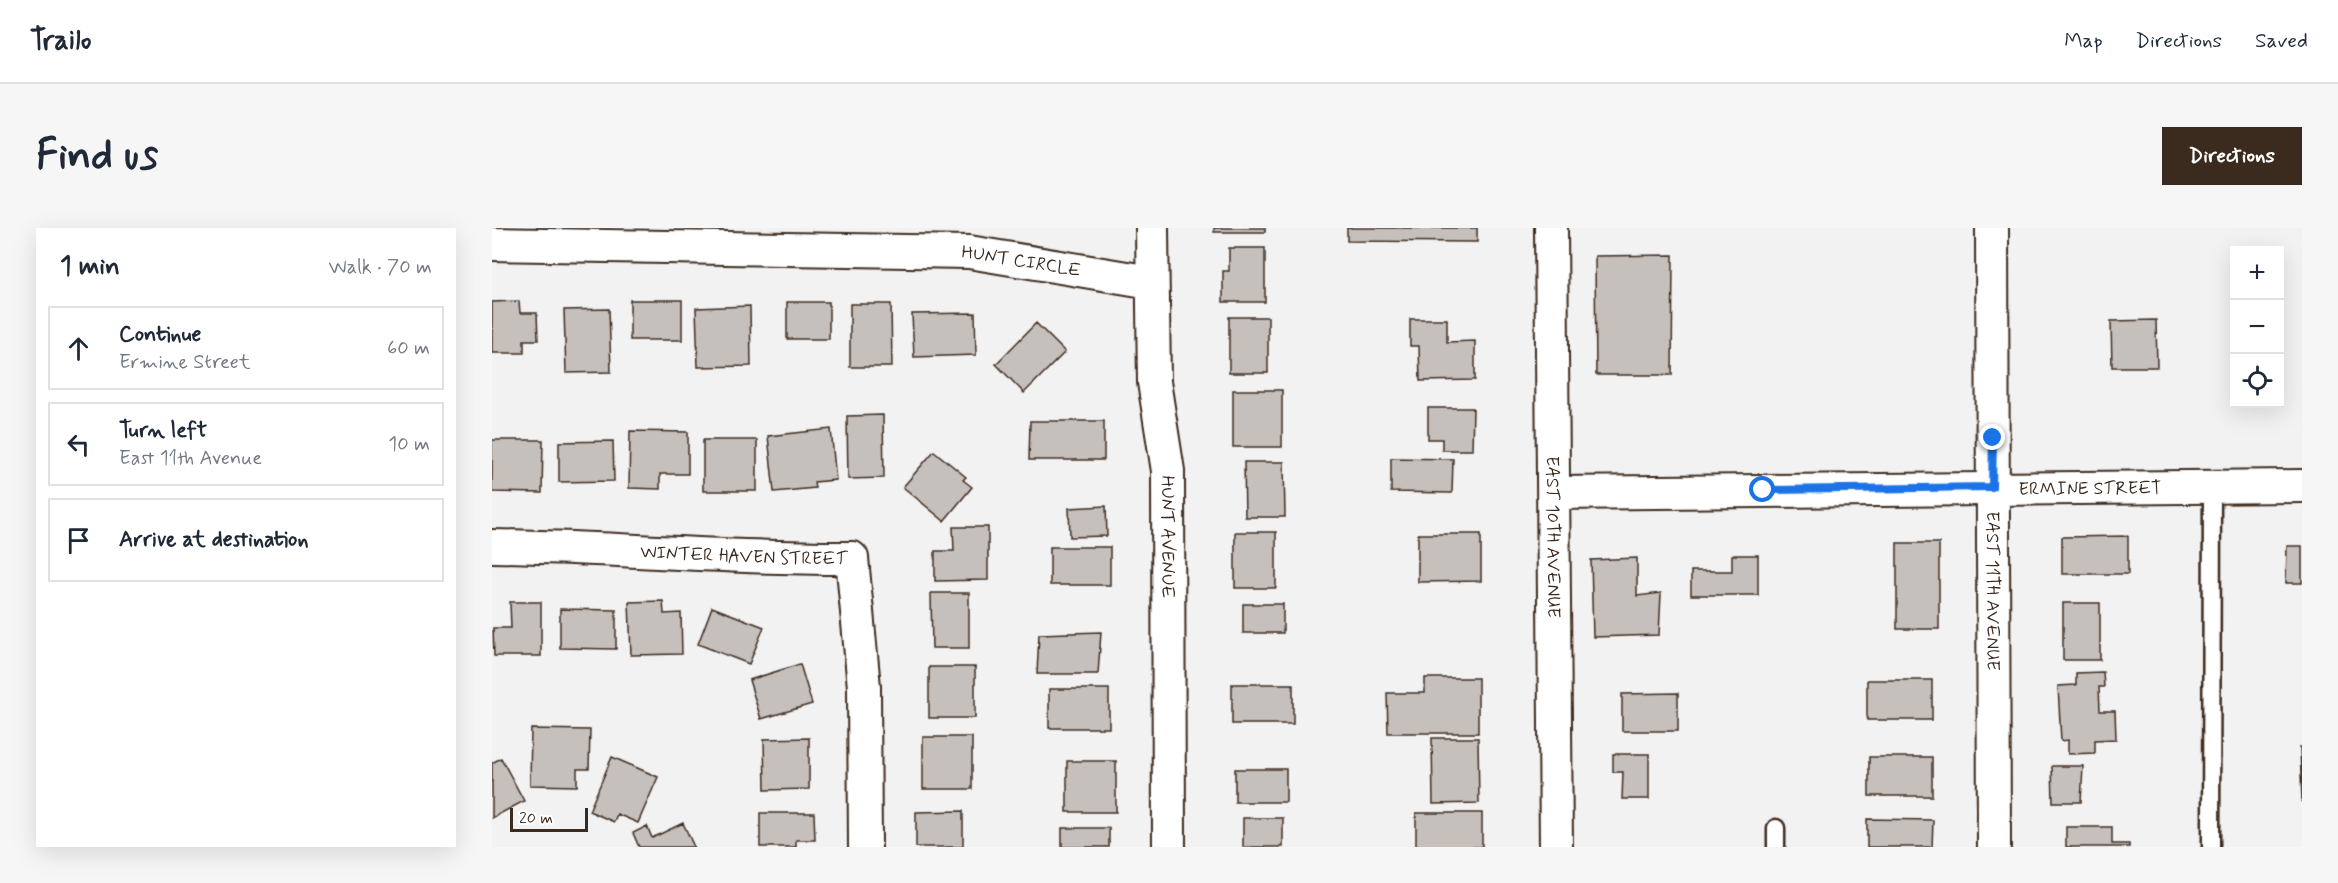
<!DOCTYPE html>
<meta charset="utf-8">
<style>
:root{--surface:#fff;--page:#f6f6f7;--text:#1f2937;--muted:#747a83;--line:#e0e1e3;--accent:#3b2a1e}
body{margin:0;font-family:Mynerve,sans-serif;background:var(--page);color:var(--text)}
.controls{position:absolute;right:18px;top:18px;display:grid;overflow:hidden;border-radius:0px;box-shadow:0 6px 24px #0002}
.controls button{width:54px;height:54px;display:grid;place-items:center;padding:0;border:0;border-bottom:2px solid var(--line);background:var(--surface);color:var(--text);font:30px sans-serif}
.scale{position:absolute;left:18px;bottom:15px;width:78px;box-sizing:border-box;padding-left:6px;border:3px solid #3b2a1e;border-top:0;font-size:16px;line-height:21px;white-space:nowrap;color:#3b2a1e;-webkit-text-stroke:4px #fff;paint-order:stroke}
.stop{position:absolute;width:18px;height:18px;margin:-14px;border:4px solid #1a73e8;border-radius:50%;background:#fff}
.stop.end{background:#1a73e8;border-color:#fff;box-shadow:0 2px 6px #0008}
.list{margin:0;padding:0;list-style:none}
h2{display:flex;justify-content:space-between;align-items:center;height:78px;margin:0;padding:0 24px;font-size:26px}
h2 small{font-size:20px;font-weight:400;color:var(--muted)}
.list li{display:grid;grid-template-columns:39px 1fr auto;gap:18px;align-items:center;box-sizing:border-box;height:84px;margin:0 12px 12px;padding:0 12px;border:2px solid var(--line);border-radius:0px}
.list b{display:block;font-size:22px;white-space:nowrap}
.list p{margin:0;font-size:20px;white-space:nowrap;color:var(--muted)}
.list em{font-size:20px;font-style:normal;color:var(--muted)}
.icon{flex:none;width:33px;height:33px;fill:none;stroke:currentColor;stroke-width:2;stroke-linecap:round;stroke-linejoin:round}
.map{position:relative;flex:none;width:1810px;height:619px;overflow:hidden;border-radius:0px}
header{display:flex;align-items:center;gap:36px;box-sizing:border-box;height:84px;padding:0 30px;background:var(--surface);border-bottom:2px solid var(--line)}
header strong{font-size:28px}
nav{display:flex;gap:33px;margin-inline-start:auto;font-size:21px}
.intro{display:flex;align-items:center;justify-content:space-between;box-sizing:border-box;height:144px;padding:0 36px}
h1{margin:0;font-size:42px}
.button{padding:15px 27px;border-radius:0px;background:var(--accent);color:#fff;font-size:21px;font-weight:700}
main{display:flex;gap:36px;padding:0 36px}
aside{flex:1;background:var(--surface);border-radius:0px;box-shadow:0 6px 24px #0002}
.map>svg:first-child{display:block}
.building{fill:#c6c0bd;stroke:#3b2a1e;stroke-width:1.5}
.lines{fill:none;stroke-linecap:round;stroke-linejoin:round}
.service-casing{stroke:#3b2a1e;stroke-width:21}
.minor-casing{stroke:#3b2a1e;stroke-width:36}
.service{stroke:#fff;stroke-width:16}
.minor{stroke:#fff;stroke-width:32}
.route{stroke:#1a73e8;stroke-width:8}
.labels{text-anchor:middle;stroke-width:4.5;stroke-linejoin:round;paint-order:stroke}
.street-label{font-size:18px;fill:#3b2a1e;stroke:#fff}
</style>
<header>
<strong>Trailo</strong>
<nav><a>Map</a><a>Directions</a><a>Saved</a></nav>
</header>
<div class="intro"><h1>Find us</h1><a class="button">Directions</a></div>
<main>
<aside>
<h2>1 min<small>Walk · 70 m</small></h2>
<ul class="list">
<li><svg class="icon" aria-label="ahead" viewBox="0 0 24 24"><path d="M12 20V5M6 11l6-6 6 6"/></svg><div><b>Continue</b><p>Ermine Street</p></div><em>60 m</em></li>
<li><svg class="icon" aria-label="left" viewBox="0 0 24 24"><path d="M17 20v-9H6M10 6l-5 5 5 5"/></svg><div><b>Turn left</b><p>East 11th Avenue</p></div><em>10 m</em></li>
<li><svg class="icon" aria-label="arrive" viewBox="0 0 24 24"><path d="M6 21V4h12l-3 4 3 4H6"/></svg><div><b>Arrive at destination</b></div></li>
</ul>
</aside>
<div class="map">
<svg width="1810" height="619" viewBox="0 0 1810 619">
<rect width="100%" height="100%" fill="#f3f2f2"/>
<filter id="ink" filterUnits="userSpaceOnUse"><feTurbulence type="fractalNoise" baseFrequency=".0167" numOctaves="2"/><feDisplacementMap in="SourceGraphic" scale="12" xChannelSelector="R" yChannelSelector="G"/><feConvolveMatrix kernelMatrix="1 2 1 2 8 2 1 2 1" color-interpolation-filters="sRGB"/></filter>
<g filter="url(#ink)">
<path class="building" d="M722,0H773V4H722Z
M855,0H985V14L855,13Z
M737,20H773V74H731V43H737Z
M1181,27L1180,147H1104L1103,28Z
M138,72H190V112H138Z
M27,73L28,85H45L46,112H32V125H0V74Z
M295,74H337V111H295Z
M358,76H399L400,139H358Z
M258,78L259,138L206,139L204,80Z
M117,81L119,144L74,145L72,82Z
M483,85L484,127L422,129L420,86Z
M737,89H776V145H737Z
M918,91H955V114L983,113V152L928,153L927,118H918Z
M1664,92L1665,139H1620L1619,93Z
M544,95L573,124L532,165L504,136Z
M741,162H790V219H741Z
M936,180H981L980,222H950V211H936Z
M391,187L392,250L356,251L355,188Z
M538,193H612V232H537Z
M339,201L344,252L322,254L323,260L282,264L276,208Z
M138,203L196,204V246H168V261L137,260Z
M0,212H51L50,265L0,264Z
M211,212H265V263H211Z
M121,213L122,253L67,254V214Z
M442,223L474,249L471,252L480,259L452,293L411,259Z
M899,230L961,231L960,265L899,264Z
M752,234H792L793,289H753Z
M614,278L615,308L578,309L577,280Z
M461,299H496V352L443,353V323H462Z
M743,304H784V360H743Z
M926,306H989V353L926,354Z
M1636,308V346H1570V309Z
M1405,315H1447V401H1405Z
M1795,318H1810V355H1794Z
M558,319H618V357H558Z
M1240,327H1266V367H1199V343H1240Z
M1145,330V368L1169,365L1167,407L1101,409L1099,332Z
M439,365H477V420H440Z
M171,373L172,386L189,385L190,426L139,427L137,374Z
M18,374H49V428H2L1,400H19Z
M1571,375H1608V432H1571Z
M751,376H791V405H751Z
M220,379L272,399L257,436L206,416Z
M68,381L124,382V421L68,420Z
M609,404L606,446H545L547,406Z
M308,436L320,476L269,491L257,452Z
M437,439H483V490H437Z
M1611,444L1612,459H1607L1608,483H1623L1624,511L1603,512V525L1576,526V512L1569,513L1566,458L1584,457V445Z
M933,450H986V505H896L895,465H933Z
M1375,452H1440V492H1375Z
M740,456H801V496H740Z
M557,461H617V500H557Z
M1186,465V503H1130V466Z
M39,501L98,502L97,541H85V558L38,557Z
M431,509H480V561H431Z
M317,510V561L273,562L272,511Z
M940,510H986L987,575L941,576Z
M1808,519H1810V574Z
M1121,526H1157V571H1130L1131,544H1121Z
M120,529L166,549L146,595L125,586L122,594L97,583Z
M1377,529H1440V568H1377Z
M9,530L32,573L0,590V535Z
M575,533H624V584H575Z
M1560,538H1591L1589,574H1561Z
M743,541H794V574H743Z
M471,583V619H424V584Z
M268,585H322L323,612H304V619H268Z
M924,585H990V619H924Z
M751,590H791V619H751Z
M1375,591L1441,592L1440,619H1375Z
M191,595L202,619H147L141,605L155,598L160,610Z
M1574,599H1620V616H1637V619H1574Z
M570,600H617V619H570Z"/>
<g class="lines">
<defs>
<path id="service" d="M1284,619V600
M1719,619L1720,258"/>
<g id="minor">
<path id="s1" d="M660,0L662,154L676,243L677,619"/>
<path id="s2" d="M1059,0L1064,619"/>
<path id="s3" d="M1500,0L1502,619"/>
<path id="s4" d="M0,16L477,24L659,54"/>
<path id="s5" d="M1062,265L1810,258"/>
<path id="s6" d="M0,318C120,319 240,331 360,330L372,459L373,619"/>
</g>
</defs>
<use href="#service" class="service-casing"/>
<use href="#minor" class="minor-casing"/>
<use href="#service" class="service"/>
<use href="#minor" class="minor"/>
</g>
</g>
<g class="lines" filter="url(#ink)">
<path class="route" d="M1271,262L1500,259L1501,210"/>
</g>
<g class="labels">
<g class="street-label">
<text dy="6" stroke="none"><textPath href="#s4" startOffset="530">HUNT CIRCLE</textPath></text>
<text dy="6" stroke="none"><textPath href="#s5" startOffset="536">ERMINE STREET</textPath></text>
<text dy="6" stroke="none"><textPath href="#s1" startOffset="310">HUNT AVENUE</textPath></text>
<text dy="6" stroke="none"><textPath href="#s2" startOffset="309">EAST 10TH AVENUE</textPath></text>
<text dy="6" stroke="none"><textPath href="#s6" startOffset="252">WINTER HAVEN STREET</textPath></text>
<text dy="6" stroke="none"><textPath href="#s3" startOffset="363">EAST 11TH AVENUE</textPath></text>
</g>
</g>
</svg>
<div class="controls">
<button>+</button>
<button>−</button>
<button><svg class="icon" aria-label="locate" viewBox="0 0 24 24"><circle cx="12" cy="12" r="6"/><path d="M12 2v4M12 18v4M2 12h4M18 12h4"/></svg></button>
</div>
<div class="scale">20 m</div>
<div class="stop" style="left:1271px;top:262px"></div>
<div class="stop end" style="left:1501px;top:210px"></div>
</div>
</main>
